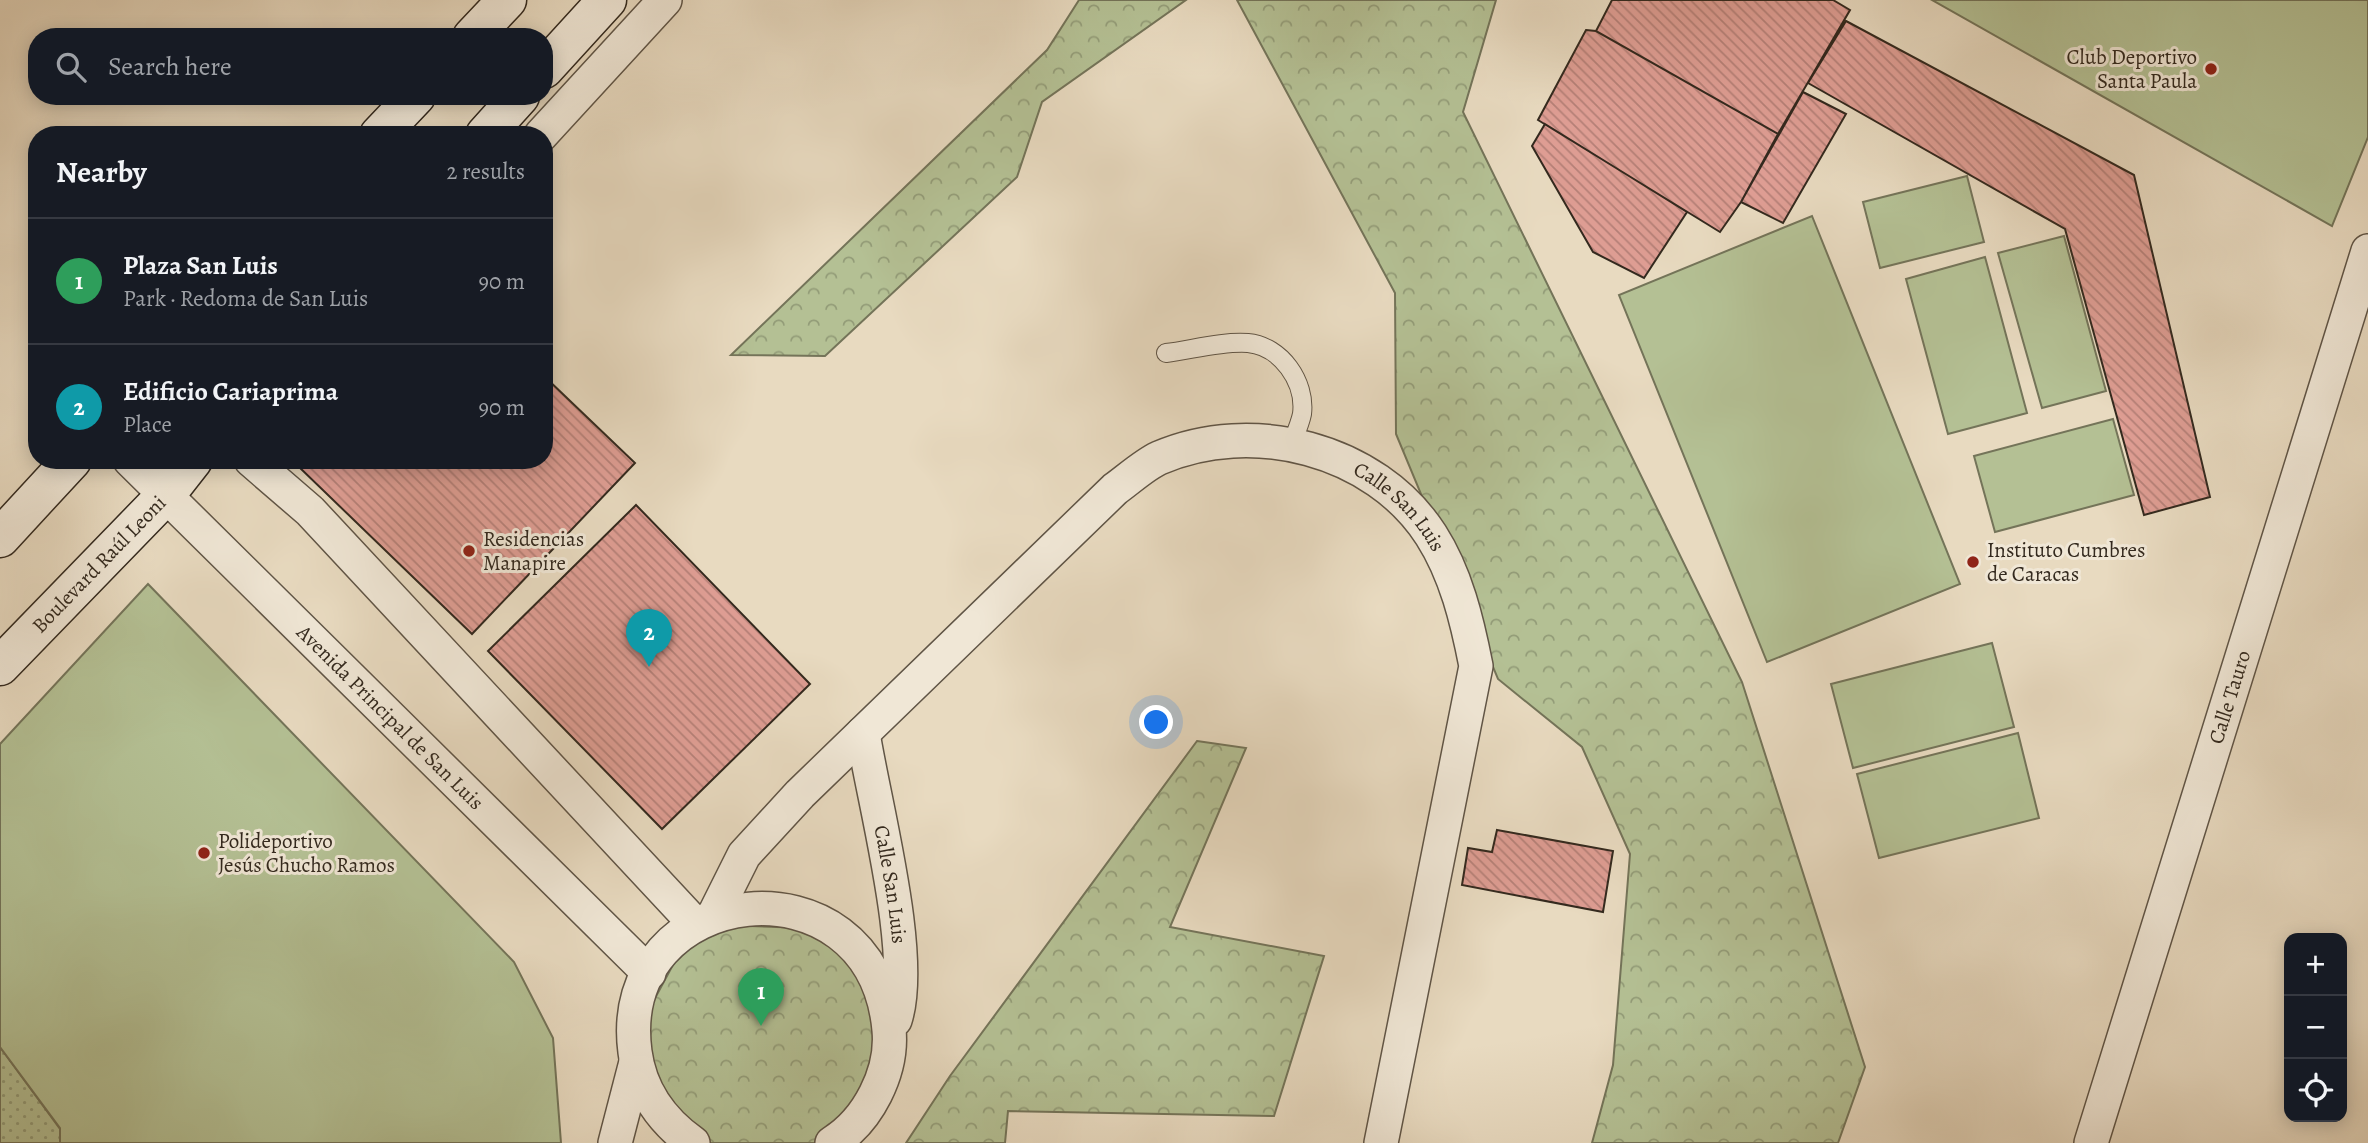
<!DOCTYPE html>
<meta charset="utf-8">
<style>
:root{--surface:#171b24;--page:#20242c;--text:#f1f3f6;--muted:#9ea1a6;--line:#363941;--accent:#2563eb}
body{margin:0;font-family:Alegreya,serif;background:var(--page);color:var(--text)}
.controls{position:absolute;right:21px;bottom:21px;display:grid;overflow:hidden;border-radius:14px;box-shadow:0 4px 18px #0003}
.controls button{width:63px;height:63px;display:grid;place-items:center;padding:0;border:0;border-bottom:2px solid var(--line);background:var(--surface);color:var(--text);font:35px sans-serif}
.you{position:absolute;left:1157px;top:723px;width:24px;height:24px;margin:-18px;border:5px solid #fff;border-radius:50%;background:#1a73e8;box-shadow:0 0 0 10px #1a73e833}
.badge{display:grid;place-items:center;width:46px;height:46px;border-radius:50%;background:var(--accent);color:#fff;font-size:23px;font-weight:700}
.pin{position:absolute;translate:-50% -58px;filter:drop-shadow(0 2px 4px #0008)}
.pin::after{content:'';position:absolute;top:37px;width:24px;height:21px;background:inherit;clip-path:polygon(0 0,100% 0,50% 100%)}
.list{margin:0;padding:0;list-style:none}
h2{display:flex;justify-content:space-between;align-items:center;height:91px;margin:0;padding:0 28px;font-size:30px}
h2 small{font-size:23px;font-weight:400;color:var(--muted)}
.list li{display:grid;grid-template-columns:46px 1fr auto;gap:21px;align-items:center;box-sizing:border-box;height:126px;padding:0 28px;border-top:2px solid var(--line)}
.list b{display:block;font-size:26px;white-space:nowrap}
.list p{margin:0;font-size:23px;white-space:nowrap;color:var(--muted)}
.list em{font-size:23px;font-style:normal;color:var(--muted)}
.icon{flex:none;width:38px;height:38px;fill:none;stroke:currentColor;stroke-width:2;stroke-linecap:round;stroke-linejoin:round}
.map{position:relative;flex:none;width:2368px;height:1143px;overflow:hidden}
.search{position:absolute;background:var(--surface);box-shadow:0 4px 18px #0003;left:28px;top:28px;width:525px;height:77px;display:flex;align-items:center;gap:18px;box-sizing:border-box;padding:0 24px;border-radius:28px;color:var(--muted);font-size:26px}
.panel{position:absolute;background:var(--surface);box-shadow:0 4px 18px #0003;left:28px;top:126px;width:525px;height:343px;border-radius:28px}
.map>svg:first-child{display:block}
.grass{fill:url(#grass-dots);stroke:#747459;stroke-width:2}
.forest{fill:url(#forest-crowns);stroke:#747459;stroke-width:2}
.pitch{fill:#b4c094;stroke:#747459;stroke-width:2}
.building{fill:url(#building-back-hatch);stroke:#33291e;stroke-width:2}
.lines{fill:none;stroke-linecap:round;stroke-linejoin:round}
.lane-casing{stroke:#605546;stroke-width:20}
.street-casing{stroke:#605546;stroke-width:36}
.secondary-casing{stroke:#33291e;stroke-width:41}
.lane{stroke:#f0e7d6;stroke-width:18}
.street{stroke:#f0e7d6;stroke-width:33}
.secondary{stroke:#f0e7d6;stroke-width:38}
.poi-dot{fill:#8f2418;stroke:#f0e7d6;stroke-width:2.5}
.labels{text-anchor:middle;stroke-width:6;stroke-linejoin:round;paint-order:stroke}
.poi-label{font-size:21px;fill:#33291e;stroke:#f0e7d6;text-anchor:start}
.street-label{font-size:21px;fill:#33291e;stroke:#f0e7d6}
</style>
<div class="map">
<svg width="2368" height="1143" viewBox="0 0 2368 1143">
<defs>
<pattern id="grass-dots" width="8" height="8" patternUnits="userSpaceOnUse" patternTransform="scale(1.75)"><rect width="8" height="8" fill="#b4c094"/><path d="M2 2h.1M6 6h.1" fill="none" stroke="#939c78" stroke-width="1.8" stroke-linecap="round"/></pattern>
<pattern id="forest-crowns" width="20" height="18" patternUnits="userSpaceOnUse" patternTransform="scale(1.75)"><rect width="20" height="18" fill="#b4c094"/><path d="M2 6a3 3 0 1 1 6 0M12 15a3 3 0 1 1 6 0" fill="none" stroke="#939c78"/></pattern>
<pattern id="building-back-hatch" width="6" height="6" patternUnits="userSpaceOnUse" patternTransform="scale(1.75)"><rect width="6" height="6" fill="#de9d93"/><path d="M-1 5l2 2M0 0l6 6M5-1l2 2" fill="none" stroke="#b58077"/></pattern>
</defs>
<rect width="100%" height="100%" fill="#e8dac0"/>
<filter id="stains"><feTurbulence type="fractalNoise" baseFrequency=".00286" numOctaves="4"/><feColorMatrix values="0 0 0 0 .2 0 0 0 0 .09 0 0 0 0 .02 0 0 0 .5 -.17"/></filter>
<radialGradient id="worn" r=".72"><stop offset=".6" stop-color="#630" stop-opacity="0"/><stop offset="1" stop-color="#630" stop-opacity=".3"/></radialGradient>
<path class="grass" d="M0,1047L60,1129V1143H0Z"/>
<path class="forest" d="M1079,0H1186L1042,102L1017,177L825,356L731,355L1047,50Z
M1237,0H1496L1463,112L1742,682L1865,1067L1838,1143H1592L1613,1065L1630,854L1582,747L1498,679L1396,434L1395,293Z
M1197,741L1246,748L1170,927L1324,956L1274,1116L1008,1111L1005,1143H906L950,1076Z
M695,924L833,929L890,1036L832,1143H693L633,1039Z"/>
<path class="pitch" d="M1932,0H2368V137L2332,226Z
M1967,176L1984,242L1880,268L1863,202Z
M1812,216L1960,584L1767,662L1619,295Z
M2064,236L2106,391L2042,408L1998,253Z
M1985,257L2027,413L1948,434L1906,279Z
M2113,419L2134,495L1995,532L1974,456Z
M148,584L514,962L553,1038L561,1143H60V1128L0,1047V744Z
M1992,643L2014,727L1853,768L1831,684Z
M2018,733L2039,818L1879,858L1857,774Z"/>
<path class="building" d="M1612,0H1833L1850,10L1778,134L1596,31Z
M1846,21L2134,175L2210,497L2144,515L2065,229L1808,83Z
M1586,30L1596,31L1778,134L1741,202L1720,232L1538,120Z
M1803,92L1846,114L1783,223L1741,202Z
M1545,124L1687,212L1644,278L1593,252L1532,146Z
M544,376L635,463L472,634L300,468L307,460H544Z
M636,505L810,684L662,829L488,651Z
M1497,830L1613,851L1603,912L1462,885L1468,848L1492,852Z"/>
<g class="lines">
<defs>
<path id="lane" d="M1166,353C1191,350 1222,341 1248,343C1281,346 1306,382 1302,414C1300,424 1295,435 1291,445"/>
<g id="street">
<path d="M541,135L665,0"/>
<path id="s1" d="M130,460L649,973"/>
<path d="M251,460L310,511L695,924"/>
<path id="s2" d="M863,733C874,803 916,957 895,1020"/>
<path id="s3" d="M714,915L744,855L800,794L1115,489C1129,479 1144,465 1159,458C1251,418 1375,448 1431,535C1456,574 1467,620 1476,666L1381,1143"/>
<path d="M615,1143L636,1062"/>
<path d="M693,1143C662,1121 640,1090 635,1052C612,881 873,850 889,1030C893,1072 868,1121 832,1143"/>
<path id="s4" d="M2091,1143L2368,251"/>
</g>
<g id="secondary">
<path d="M472,37L507,0"/>
<path d="M544,69L607,0"/>
<path d="M379,135L416,96"/>
<path d="M485,135L520,96"/>
<path d="M0,538L72,460"/>
<path id="s5" d="M0,666L164,497L193,460"/>
</g>
</defs>
<use href="#lane" class="lane-casing"/>
<use href="#street" class="street-casing"/>
<use href="#secondary" class="secondary-casing"/>
<use href="#lane" class="lane"/>
<use href="#street" class="street"/>
<use href="#secondary" class="secondary"/>
</g>
<g class="poi-dot">
<circle cx="2211" cy="69" r="7"/>
<circle cx="469" cy="551" r="7"/>
<circle cx="1973" cy="562" r="7"/>
<circle cx="204" cy="853" r="7"/>
</g>
<g class="labels">
<g class="poi-label">
<text x="2197" y="64" text-anchor="end">Club Deportivo<tspan x="2197" dy="24">Santa Paula</tspan></text>
<text x="483" y="546">Residencias<tspan x="483" dy="24">Manapire</tspan></text>
<text x="1987" y="557">Instituto Cumbres<tspan x="1987" dy="24">de Caracas</tspan></text>
<text x="218" y="848">Polideportivo<tspan x="218" dy="24">Jesús Chucho Ramos</tspan></text>
</g>
<g class="street-label">
<text dy="7" stroke="none"><textPath href="#s3" startOffset="905">Calle San Luis</textPath></text>
<text dy="7" stroke="none"><textPath href="#s5" startOffset="142">Boulevard Raúl Leoni</textPath></text>
<text dy="7" stroke="none"><textPath href="#s4" startOffset="467">Calle Tauro</textPath></text>
<text dy="7" stroke="none"><textPath href="#s1" startOffset="366">Avenida Principal de San Luis</textPath></text>
<text dy="7" stroke="none"><textPath href="#s2" startOffset="154">Calle San Luis</textPath></text>
</g>
</g>
<rect width="100%" height="100%" filter="url(#stains)"/>
<rect width="100%" height="100%" fill="url(#worn)"/>
</svg>
<div class="controls">
<button>+</button>
<button>−</button>
<button><svg class="icon" aria-label="locate" viewBox="0 0 24 24"><circle cx="12" cy="12" r="6"/><path d="M12 2v4M12 18v4M2 12h4M18 12h4"/></svg></button>
</div>
<div class="you"></div>
<div class="pin badge" style="left:761px;top:1026px;background:#2e9e5b">1</div>
<div class="pin badge" style="left:649px;top:667px;background:#0f9aa8">2</div>
<div class="search"><svg class="icon" aria-label="search" viewBox="0 0 24 24"><circle cx="10" cy="10" r="6"/><path d="M15 15l6 6"/></svg>Search here</div>
<section class="panel">
<h2>Nearby<small>2 results</small></h2>
<ul class="list">
<li><span class="badge" style="background:#2e9e5b">1</span><div><b>Plaza San Luis</b><p>Park · Redoma de San Luis</p></div><em>90 m</em></li>
<li><span class="badge" style="background:#0f9aa8">2</span><div><b>Edificio Cariaprima</b><p>Place</p></div><em>90 m</em></li>
</ul>
</section>
</div>
